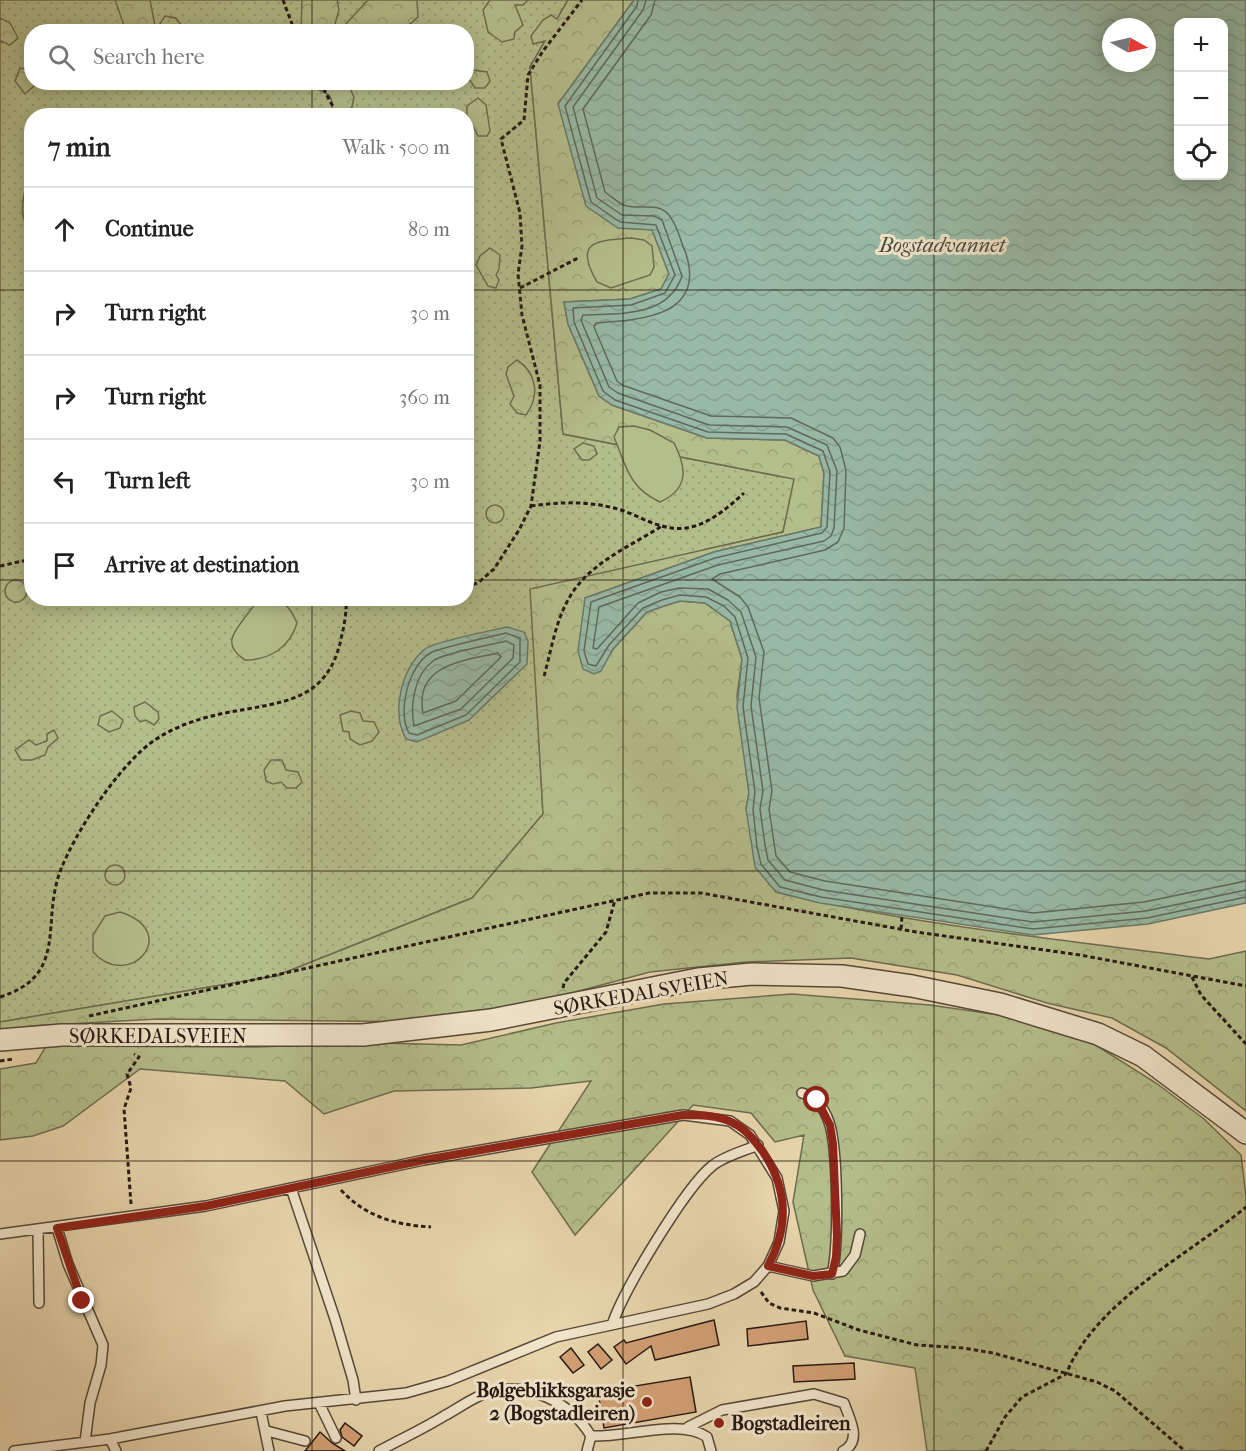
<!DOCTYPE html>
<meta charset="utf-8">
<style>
:root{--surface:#fff;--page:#f6f6f6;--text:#222;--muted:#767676;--line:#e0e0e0}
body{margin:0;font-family:"IM FELL French Canon",serif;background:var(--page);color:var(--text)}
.controls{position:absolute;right:18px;top:18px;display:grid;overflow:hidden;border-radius:12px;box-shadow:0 3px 15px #0003}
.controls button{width:54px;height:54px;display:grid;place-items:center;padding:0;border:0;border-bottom:2px solid var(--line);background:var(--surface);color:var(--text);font:30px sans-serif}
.compass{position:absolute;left:1102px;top:18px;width:54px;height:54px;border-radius:50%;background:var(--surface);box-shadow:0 3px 15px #0003;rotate:98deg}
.stop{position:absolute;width:18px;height:18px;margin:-14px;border:4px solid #8f2418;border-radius:50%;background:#fff}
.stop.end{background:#8f2418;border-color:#fff;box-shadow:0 2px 6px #0008}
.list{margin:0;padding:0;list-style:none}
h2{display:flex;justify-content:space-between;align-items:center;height:78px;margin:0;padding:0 24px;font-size:26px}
h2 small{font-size:20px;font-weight:400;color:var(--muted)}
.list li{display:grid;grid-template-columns:39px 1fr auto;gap:18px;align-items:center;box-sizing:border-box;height:84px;padding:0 24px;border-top:2px solid var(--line)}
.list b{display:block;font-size:22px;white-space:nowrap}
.list em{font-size:20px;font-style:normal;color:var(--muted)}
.icon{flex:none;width:33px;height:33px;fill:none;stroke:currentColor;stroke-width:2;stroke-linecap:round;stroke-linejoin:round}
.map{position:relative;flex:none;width:1246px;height:1451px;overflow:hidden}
.search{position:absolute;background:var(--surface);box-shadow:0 3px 15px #0003;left:24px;top:24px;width:450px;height:66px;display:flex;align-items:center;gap:15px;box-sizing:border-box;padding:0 21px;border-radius:24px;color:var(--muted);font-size:22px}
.panel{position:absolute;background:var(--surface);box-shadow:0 3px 15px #0003;left:24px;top:108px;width:450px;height:498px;border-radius:24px}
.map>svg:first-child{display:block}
.grass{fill:url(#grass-dots);stroke:#6d6c4f;stroke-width:1.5;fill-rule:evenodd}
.forest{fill:url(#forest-crowns);stroke:#6d6c4f;stroke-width:1.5}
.garden{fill:#b4be8b;stroke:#6d6c4f;stroke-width:1.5}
.water{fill:url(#water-waves);stroke:#6a796b;stroke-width:1.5;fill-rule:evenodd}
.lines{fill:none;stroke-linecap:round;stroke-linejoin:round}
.shore{stroke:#5f695c;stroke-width:1.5}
.building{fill:#d3a074;stroke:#261913;stroke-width:1.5}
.service-casing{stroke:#564839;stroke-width:12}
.tertiary-casing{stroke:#564839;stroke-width:24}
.path{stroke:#261913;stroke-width:3;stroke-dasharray:4.5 3;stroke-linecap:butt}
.service{stroke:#f0e4c9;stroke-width:9}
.tertiary{stroke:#f0e4c9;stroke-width:21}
.route{stroke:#8f2418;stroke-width:8}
.grid{fill:none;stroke:#261913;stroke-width:1.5;stroke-opacity:0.55}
.poi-dot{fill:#8f2418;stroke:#f0e4c9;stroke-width:2}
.labels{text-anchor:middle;stroke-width:6;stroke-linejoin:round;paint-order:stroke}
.street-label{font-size:20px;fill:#261913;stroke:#f0e4c9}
.poi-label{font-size:20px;font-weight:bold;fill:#261913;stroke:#f0e4c9;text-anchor:end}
.water-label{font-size:21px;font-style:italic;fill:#48493f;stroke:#f0e4c9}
</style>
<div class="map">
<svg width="1246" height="1451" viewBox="0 0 1246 1451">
<defs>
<pattern id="grass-dots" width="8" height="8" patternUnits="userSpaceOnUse" patternTransform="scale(1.5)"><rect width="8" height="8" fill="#b4be8b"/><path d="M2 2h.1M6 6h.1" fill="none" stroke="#9ba377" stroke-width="1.8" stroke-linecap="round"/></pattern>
<pattern id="forest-crowns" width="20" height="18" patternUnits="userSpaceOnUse" patternTransform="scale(1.5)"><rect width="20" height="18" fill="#b4be8b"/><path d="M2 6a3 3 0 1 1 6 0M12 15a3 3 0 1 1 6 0" fill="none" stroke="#9ba377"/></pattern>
<pattern id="water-waves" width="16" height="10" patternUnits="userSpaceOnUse" patternTransform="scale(1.5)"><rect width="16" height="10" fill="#98b9a5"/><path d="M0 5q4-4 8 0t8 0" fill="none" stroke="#839e8d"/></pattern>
</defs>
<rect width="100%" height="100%" fill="#e8d5ac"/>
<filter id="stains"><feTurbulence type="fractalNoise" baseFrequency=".00333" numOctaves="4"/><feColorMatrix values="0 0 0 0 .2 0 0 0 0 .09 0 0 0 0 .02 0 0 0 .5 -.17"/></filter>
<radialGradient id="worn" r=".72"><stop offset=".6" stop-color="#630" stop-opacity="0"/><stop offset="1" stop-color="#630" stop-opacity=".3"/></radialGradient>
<path class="grass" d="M0,0H568L530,67L563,434L783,477L796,468L805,480L793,488L783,532L707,549L539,741L543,814L472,898L276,976L0,1022ZM32,32H466V82H32ZM32,116H466V598H32Z"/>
<path class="forest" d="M115,0H150L156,31H126Z
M302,0H337L339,10L333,31H301Z
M368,0H417L418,17C399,38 370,32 345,31L344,26Z
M490,0H528L523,5H515L523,25L515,32L514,39L502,42L488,32L483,10Z
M568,0H634L558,104L618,228L652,229L669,274L661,289L630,299L564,302L568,324L599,396L612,405L707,438L785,440L819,456L824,473L821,527L714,552L585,598L600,671L613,649L647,612L664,606L680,601L705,603L730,621L742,659L737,696L749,793L746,809L769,882L776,892C918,926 1065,940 1209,959L1246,951V1111L1166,1048L1112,1018L1047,1003L957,975L851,958L746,962L650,972L523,1006L424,1022L158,1019L31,1026L0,1032V1022L276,976L472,898L543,814L530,589L783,532L794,479L563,434L530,67L545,41L533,44L531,36L543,20L551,15L557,19Z
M165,16L176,18L184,29L181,31H162L159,25Z
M0,18L10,23L18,38L10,45L1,41L0,43Z
M20,68L31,70L32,82L36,84L25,94L15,81Z
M472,70L487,72L490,81L485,88H475L469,79Z
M316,83H344L343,86L350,88L354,97L352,107L343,114L332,111C333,99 331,94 319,90Z
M478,98L486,105L490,131L487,136H478L467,115V106Z
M31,184V231C19,219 22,202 26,187Z
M490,248L500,255L499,269L496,275L499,280L496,288L488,286L476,265L480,256Z
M517,360C537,373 540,396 526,415L517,413L510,404L514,396L506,374L508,367Z
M583,443L594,446L597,454L589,460H582L574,449Z
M486 514a9 9 0 1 1 18 0a9 9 0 1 1-18 0Z
M5 591a11 11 0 1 1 22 0a11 11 0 1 1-22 0Z
M145,702L158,712L159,719L154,725L146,720L140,722L135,716L134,707Z
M112,711L123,720L120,728L109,732L98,725L100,716Z
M351,711L360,713L363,721L374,722L379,732L372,741L360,745L350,739L349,732L343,731L340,715Z
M54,730L58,738L48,747L45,755L32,760H21L15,750L29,740L36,745L47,741V734Z
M271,760H282L286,770L298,772L302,782L296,788H287L281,782L273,784L266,781L264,770Z
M105 875a10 10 0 1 1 20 0a10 10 0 1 1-20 0Z
M792,994L930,1005L1055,1023L1094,1044L1156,1083L1204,1119L1241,1155L1246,1196V1451H927L915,1368L845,1356L813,1290L793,1202L804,1135L775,1142L751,1113L693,1105L575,1235L532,1172L591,1081L531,1088L394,1091L324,1114L285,1081L140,1069L63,1126L33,1136L0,1140V1069L36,1063L46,1046L255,1047L379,1043L461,1045L556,1023L664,1004Z"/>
<path class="garden" d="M631,238L644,240L652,246L654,267L650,275L611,288L597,282C573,241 596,241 631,238Z
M634,426L650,430L674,443C687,468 689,489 660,502C629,488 626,466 614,437L619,427Z
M263,599C283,598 289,605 297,623C290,647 270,660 245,660C222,645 233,633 246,616C252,608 255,603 263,599Z
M120,912C183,932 129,992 93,952V935L105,916Z"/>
<path class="water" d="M634,0H1246V903L1148,924L1033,935L820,903L776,892L755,867L752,847L746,809L749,793L737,707L742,659L730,621L705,603L680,601L664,606L647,612L613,649L601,671L594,674L583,669L578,651L585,598L714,552L821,527L824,473L819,456L785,440L707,438L612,405L599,396L568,324L564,302L630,299L661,289L669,274L652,230L618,228L586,206L558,104ZM1178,22H1224V176H1178ZM1111,27H1147V63H1111Z
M507,627L524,632L528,641L527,664L469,720L417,742L406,739C391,712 401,669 425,649C435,641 491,631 507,627Z"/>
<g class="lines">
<path class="shore" d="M638,0L637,6L565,106L591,202L620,222L656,225L675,275L665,293L631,305L573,308L574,322L603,391L615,400L708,432L786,434L823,451L830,472L827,527L822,533L715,558L591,602L584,651L588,664L596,666L609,645L643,608L662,600L680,595L706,597L724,606L735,617L748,658L743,707L755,792L753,809L757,847L761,864L780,887L821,897L1033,929L1147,918L1246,897
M646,0L643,10L573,107L597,198L622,215L654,216L662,220L682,276C668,318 619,313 583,315L581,320L609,387L618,393L709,425L787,427L827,445L837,471L834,528L831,536L824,541L718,565L599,607L593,648L597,649L638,603L661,592L679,588L708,589L728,600L741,612L756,657L751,706L763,791L760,809L765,845L768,860L785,880L823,890L1033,922L1146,911L1246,890
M655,0L651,15L583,109L605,192C611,196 618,203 624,205C638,211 656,201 668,214C677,223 680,240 685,251C708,316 641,320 596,323L594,327L617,381L622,385L711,416L791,418L833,438L840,447L846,470L844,528L838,542L825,550L720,574L712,579L740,597L748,607L764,652L759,698L772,791L769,809L776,856L790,872L825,881L1033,913L1144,902L1246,881
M506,633L520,638V662L466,715L417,735L409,733C397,712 408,667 430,653C441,647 491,637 506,633Z
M506,641L514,645L513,658L461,709L414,726C410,705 414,675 433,661C443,653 491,645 506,641Z
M498,653L501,657L456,701L423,713C414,664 464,661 498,653Z"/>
</g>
<path class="building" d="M714,1320L719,1345L655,1360L651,1346L626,1364L614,1347L624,1340L626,1343Z
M806,1321L808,1339L748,1346L747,1329Z
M598,1344L612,1360L601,1369L588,1352Z
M571,1348L584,1365L573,1373L560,1357Z
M854,1363L855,1379L794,1382L793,1366Z
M690,1377L696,1412L604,1428L598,1392Z
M345,1423L362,1436L354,1446L342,1437L340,1430Z
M320,1432L332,1443L345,1451H305Z"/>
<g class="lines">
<defs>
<path id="service" d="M802,1093C816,1097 824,1108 829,1122C838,1148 839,1246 832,1274
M291,1188L335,1319L353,1380L356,1400
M57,1228L68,1264L103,1345L101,1365L90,1403L85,1442
M38,1230L39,1303
M0,1234L206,1206L424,1160L683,1115L730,1121L750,1135L777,1178L784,1211L779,1242L768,1266L754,1282L734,1294L708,1304L556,1337L448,1381L406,1393L285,1406L110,1439L14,1451
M768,1266L813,1276L843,1271L855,1255L860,1234
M612,1325C623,1291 685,1188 712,1166C724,1156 744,1151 758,1145
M319,1403L336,1438
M261,1412L269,1451
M688,1427L722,1410L814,1394L844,1403C849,1418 863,1441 843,1451
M267,1431L305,1441
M591,1436C625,1438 681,1418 707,1437L711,1451
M110,1439L116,1451
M379,1451C401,1439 423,1429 444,1416C459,1408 473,1397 489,1392C529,1381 571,1403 591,1436
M587,1451L591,1436"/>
<path id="tertiary" d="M0,1040L62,1035H363L491,1020L698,979L752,974L842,976L912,986L1000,1004L1098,1034L1143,1056L1246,1133"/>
</defs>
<use href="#service" class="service-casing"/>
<use href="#tertiary" class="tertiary-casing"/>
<path class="path" d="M283,0L295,32
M320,82L338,116
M520,288L578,258
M531,506C559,502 586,501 614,508C631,512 646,522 662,526C695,536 721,514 744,493
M0,566L32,559
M466,588L479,582L494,569L519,530L531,506L540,441V385L522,315L518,274L522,246L520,213L501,139L524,120L528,75L543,51L582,0
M544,676C551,652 555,623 568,600C587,564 629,547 662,526
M901,929L902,916
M1192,977L1201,995L1246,1044
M563,988L564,983L606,932L615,900
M0,997C70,975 40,922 61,869C76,832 111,779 140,752C163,730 195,719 225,713C279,702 327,704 341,639C344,626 347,612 346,598
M89,1016L649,893H701L916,932L1080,955L1246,986
M0,1061L13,1059
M341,1190C366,1217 396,1225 431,1227
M131,1204L124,1109L131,1088L127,1074L139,1057L134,1054
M761,1292L769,1303L780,1308L814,1313L859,1330L917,1345L964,1348L993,1353L1097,1382L1115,1391L1185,1451
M986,1451L1005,1417L1022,1397L1066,1374C1097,1300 1186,1257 1246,1207"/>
<use href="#service" class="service"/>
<use href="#tertiary" class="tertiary"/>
</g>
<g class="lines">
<path class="route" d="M82,1301L57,1228L206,1206L424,1160L683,1115C699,1115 719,1115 733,1123C746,1129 755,1141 763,1152C788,1189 789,1227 768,1266L813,1276L832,1274L836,1257L837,1236L833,1144L830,1125L817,1100"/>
</g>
<path class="grid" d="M312,0V32M623,0V1451M934,0V1451M312,82V116M0,290H32M466,290H1246M0,580H32M466,580H1246M312,598V1451M0,871H1246M0,1161H1246"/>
<g class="poi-dot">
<circle cx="647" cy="1402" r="6"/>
<circle cx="719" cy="1423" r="6"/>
</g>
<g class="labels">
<g class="street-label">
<text transform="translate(641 993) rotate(-10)" y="7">SØRKEDALSVEIEN</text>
<text x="158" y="1043">SØRKEDALSVEIEN</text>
</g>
<g class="poi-label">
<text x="635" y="1397">Bølgeblikksgarasje<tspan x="635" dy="23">2 (Bogstadleiren)</tspan></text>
<text x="731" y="1430" text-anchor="start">Bogstadleiren</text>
</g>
<g class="water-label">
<text x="942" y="252">Bogstadvannet</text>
</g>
</g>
<rect width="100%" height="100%" filter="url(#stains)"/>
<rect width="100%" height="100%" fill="url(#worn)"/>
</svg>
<div class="controls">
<button>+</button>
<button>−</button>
<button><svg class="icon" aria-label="locate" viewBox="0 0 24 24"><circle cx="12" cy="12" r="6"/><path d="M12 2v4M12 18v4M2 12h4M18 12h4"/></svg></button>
</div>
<svg class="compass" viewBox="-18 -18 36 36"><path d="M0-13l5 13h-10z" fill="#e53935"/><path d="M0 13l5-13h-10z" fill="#767676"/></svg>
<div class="stop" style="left:817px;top:1100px"></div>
<div class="stop end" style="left:82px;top:1301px"></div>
<div class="search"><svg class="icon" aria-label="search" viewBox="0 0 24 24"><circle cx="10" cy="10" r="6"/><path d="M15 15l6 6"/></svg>Search here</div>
<section class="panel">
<h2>7 min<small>Walk · 500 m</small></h2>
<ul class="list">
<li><svg class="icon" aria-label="ahead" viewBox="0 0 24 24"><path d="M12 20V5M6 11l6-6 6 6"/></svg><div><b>Continue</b></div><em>80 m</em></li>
<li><svg class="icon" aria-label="right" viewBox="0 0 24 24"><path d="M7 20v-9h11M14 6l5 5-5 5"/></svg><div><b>Turn right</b></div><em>30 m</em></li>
<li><svg class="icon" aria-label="right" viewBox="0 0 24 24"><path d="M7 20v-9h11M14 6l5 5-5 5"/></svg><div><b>Turn right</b></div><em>360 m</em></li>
<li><svg class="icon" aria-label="left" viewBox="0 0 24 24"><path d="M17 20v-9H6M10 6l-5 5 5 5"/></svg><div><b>Turn left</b></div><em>30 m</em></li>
<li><svg class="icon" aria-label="arrive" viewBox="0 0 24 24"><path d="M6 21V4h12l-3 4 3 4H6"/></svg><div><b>Arrive at destination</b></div></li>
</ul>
</section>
</div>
